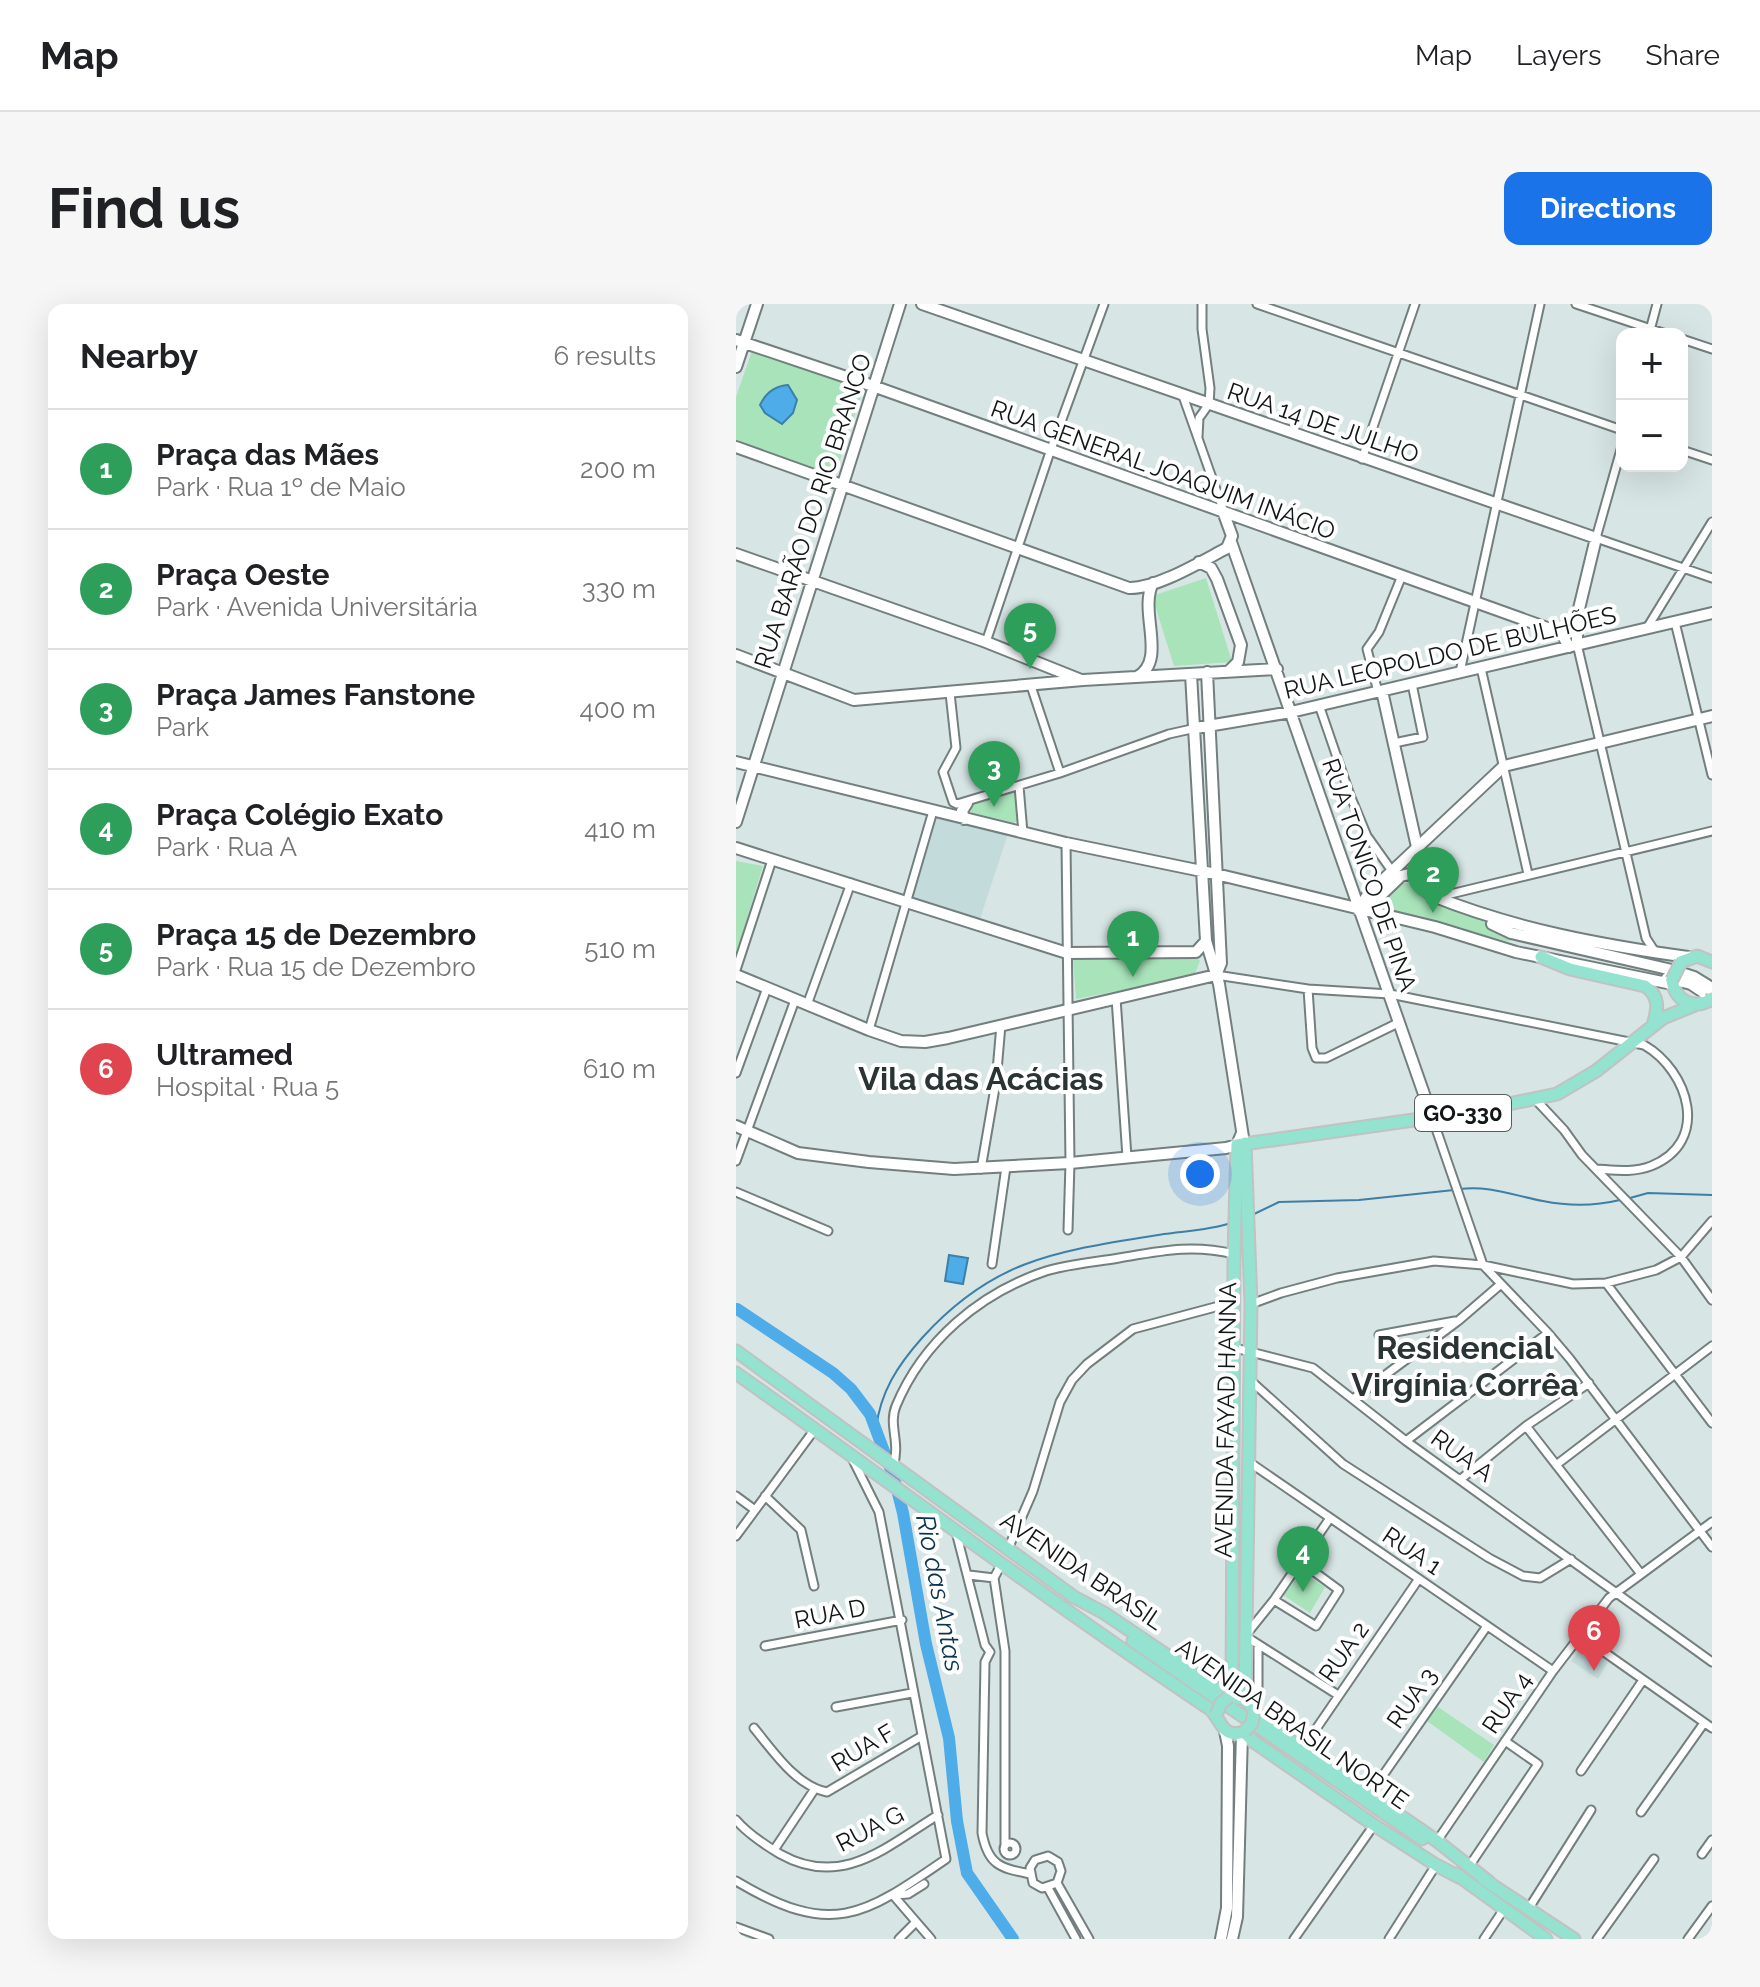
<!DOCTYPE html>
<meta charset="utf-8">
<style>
:root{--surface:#fff;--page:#f6f6f6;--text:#202124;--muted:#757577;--line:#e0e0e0;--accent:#1a73e8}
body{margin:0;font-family:Raleway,sans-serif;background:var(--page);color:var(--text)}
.controls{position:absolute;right:24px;top:24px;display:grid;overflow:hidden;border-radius:16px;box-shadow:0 8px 32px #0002}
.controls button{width:72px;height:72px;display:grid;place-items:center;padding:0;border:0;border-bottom:2px solid var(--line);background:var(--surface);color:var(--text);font:40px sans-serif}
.you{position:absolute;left:464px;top:870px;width:28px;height:28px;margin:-20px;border:6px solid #fff;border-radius:50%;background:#1a73e8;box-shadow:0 0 0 12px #1a73e833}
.badge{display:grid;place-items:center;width:52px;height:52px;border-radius:50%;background:var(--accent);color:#fff;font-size:26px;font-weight:700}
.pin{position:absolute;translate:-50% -66px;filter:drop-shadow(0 2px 4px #0008)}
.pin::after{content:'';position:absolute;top:42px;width:28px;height:24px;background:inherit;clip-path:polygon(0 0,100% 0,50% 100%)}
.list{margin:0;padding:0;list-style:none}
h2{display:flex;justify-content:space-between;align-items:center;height:104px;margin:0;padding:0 32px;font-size:34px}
h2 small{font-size:26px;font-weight:400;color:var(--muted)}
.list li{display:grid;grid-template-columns:52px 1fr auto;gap:24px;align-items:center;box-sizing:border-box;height:120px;padding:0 32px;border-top:2px solid var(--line)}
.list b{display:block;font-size:30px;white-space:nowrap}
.list p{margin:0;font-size:26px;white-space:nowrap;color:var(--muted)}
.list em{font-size:26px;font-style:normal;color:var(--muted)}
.map{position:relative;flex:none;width:976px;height:1635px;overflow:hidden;border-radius:16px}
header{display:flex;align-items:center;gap:48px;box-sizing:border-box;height:112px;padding:0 40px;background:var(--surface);border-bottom:2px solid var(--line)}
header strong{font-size:38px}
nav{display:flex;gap:44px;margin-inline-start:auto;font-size:28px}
.intro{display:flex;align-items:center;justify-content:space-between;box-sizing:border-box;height:192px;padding:0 48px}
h1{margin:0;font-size:56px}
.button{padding:20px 36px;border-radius:16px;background:var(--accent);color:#fff;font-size:28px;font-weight:700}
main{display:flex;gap:48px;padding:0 48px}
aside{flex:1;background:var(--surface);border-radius:16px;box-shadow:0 8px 32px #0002}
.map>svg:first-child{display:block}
.built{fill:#c4dbdb}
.green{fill:#a8e3ba}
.water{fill:#4eace8;stroke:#3c7fa9;stroke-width:2}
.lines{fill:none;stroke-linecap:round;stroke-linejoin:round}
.stream{stroke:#3c7fa9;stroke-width:2}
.river{stroke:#4eace8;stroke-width:12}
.street-casing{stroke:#737f7f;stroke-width:11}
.secondary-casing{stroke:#737f7f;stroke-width:14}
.primary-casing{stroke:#c1c2c2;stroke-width:15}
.street{stroke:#fff;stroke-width:7}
.secondary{stroke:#fff;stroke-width:10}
.primary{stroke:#94e2d0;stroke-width:11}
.primary-bridge-casing{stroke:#c1c2c2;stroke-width:15;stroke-linecap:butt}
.primary-bridge{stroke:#94e2d0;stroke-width:11}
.labels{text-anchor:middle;stroke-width:8;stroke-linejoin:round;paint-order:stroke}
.shield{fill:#fff;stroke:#585c5c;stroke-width:2}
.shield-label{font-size:22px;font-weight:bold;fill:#111616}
.street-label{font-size:24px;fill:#111616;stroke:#fff}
.water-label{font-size:26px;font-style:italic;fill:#0b344d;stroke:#fff}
.district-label{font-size:32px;font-weight:bold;fill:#2a3434;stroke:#fff}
</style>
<header>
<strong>Map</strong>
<nav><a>Map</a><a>Layers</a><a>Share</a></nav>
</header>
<div class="intro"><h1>Find us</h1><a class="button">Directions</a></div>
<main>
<aside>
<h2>Nearby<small>6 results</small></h2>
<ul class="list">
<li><span class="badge" style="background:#2e9e5b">1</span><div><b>Praça das Mães</b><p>Park · Rua 1º de Maio</p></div><em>200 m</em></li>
<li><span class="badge" style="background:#2e9e5b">2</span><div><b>Praça Oeste</b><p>Park · Avenida Universitária</p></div><em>330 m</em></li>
<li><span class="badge" style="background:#2e9e5b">3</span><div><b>Praça James Fanstone</b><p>Park</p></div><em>400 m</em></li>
<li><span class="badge" style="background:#2e9e5b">4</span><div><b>Praça Colégio Exato</b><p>Park · Rua A</p></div><em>410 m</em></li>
<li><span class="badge" style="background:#2e9e5b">5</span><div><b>Praça 15 de Dezembro</b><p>Park · Rua 15 de Dezembro</p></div><em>510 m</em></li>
<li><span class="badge" style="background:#e0444e">6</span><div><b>Ultramed</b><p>Hospital · Rua 5</p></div><em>610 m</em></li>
</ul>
</aside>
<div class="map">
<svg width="976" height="1635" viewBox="0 0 976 1635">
<rect width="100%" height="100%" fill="#d8e5e5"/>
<path class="built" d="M201,511L272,530L244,615L176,594Z
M848,1342L872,1358L862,1375L835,1357Z"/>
<path class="green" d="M16,47L127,86L99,171L0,136V93Z
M470,274L496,358L438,362L416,292Z
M276,489L281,490V517L276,520L237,513L234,506L236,501Z
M0,557L27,562L0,650Z
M664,579H673C701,609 748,610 779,636L770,637L698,617L648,606L646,599Z
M454,651L459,652L464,657L458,672L340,695L337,654Z
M562,1266L589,1283L574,1309L547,1291V1286Z
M702,1403L758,1441L748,1458L691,1417Z"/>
<path class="water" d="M52,81L61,96L57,109L46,120L29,109L24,101C30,88 39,82 52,81Z
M213,951L232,954L227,980L209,977Z"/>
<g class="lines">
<path class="stream" d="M724,885C753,881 779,892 807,897C832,902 859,902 884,896
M894,894L912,889L976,891
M516,911L543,898L623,896L718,886
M140,1125C144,1088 162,1061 186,1034C260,952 325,947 428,930C450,927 474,926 495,919"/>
<path class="river" d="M1,1005L97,1069L115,1085L134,1110L158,1174L167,1209L190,1340L213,1434L221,1517L231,1569L277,1635"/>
<defs>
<path id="street" d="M521,0L886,126
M840,0L930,30
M913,30L921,0
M946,35L976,45
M447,92L488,208
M462,133L463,114L473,100L474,84L466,25V0
M886,142L860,234L976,274
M946,146L976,156
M626,155L679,0
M939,318L976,471
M911,324L976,218
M250,338L314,148L368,0
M841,340L910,634L919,648
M745,364L792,570
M724,368L804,0
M295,382L324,469
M642,388L631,345L643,328L665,274
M214,389L220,444L207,468L217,498L221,500L324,469L433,430L460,424
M583,401L614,491L631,532L656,567
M658,439L687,433L676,380
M283,482L287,529
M330,539L334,859L332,926
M702,593L976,527
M0,666L36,556
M480,671L572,685L654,690L908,741C953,767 975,838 915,862C897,869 878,866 860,865
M572,685L576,744L580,754H590L662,719
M380,694L391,853
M71,701L115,579
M133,726L197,507
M0,769L31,684
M799,795L828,826L846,851L945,953L976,996
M696,813L747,961L812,1029L834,1055L976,1243
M0,857L59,696
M245,865L260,778L265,721
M0,888L92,927
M256,960L270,863
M870,979L976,1119
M515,1000L545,989L601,974L698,957L747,961L837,980L870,979L920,966L945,953L976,917
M643,1031L719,1017
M499,1044L577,1064L670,1137L976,1358
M514,1076L607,1160L753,1254L787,1272L804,1274L835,1255
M617,1095L722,1017L765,980
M790,1122L905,1270
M670,1137L812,1029
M513,1158L817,1367
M820,1161L976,1042
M157,1162C165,1139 152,1121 160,1102C187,1037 244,989 310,967C333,960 359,958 383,954C425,947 456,940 498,950
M725,1175L790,1122L853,1079
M0,1192L19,1206
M29,1192L65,1226L78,1282
M594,1214L538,1296L509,1332L602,1391
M220,1228L249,1341L254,1348
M0,1232L79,1125
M272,1245L297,1187L324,1098L336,1076L351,1060L397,1025L498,998
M266,1259L258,1274L269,1347V1541
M233,1271L258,1274
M538,1296L580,1322L603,1286L565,1258
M844,1331L976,1424
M29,1342L166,1316
M254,1348L249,1358L246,1529C252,1561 264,1564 294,1570
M100,1403L176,1389
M517,1404L522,1384V1341
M18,1424C37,1447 60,1482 91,1488L186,1432
M567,1444L682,1276
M845,1467L907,1376
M634,1490L751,1322
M905,1508L968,1419
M0,1516C12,1530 29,1541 44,1550C106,1585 150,1543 202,1511
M701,1537L817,1367L873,1294L976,1218
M268 1545a6 6 0 1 1 12 0a6 6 0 1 1-12 0Z
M38,1546L78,1486
M966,1550L976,1536
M734,1561L802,1460L769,1437
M0,1577C96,1634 126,1613 210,1555L143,1208L116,1154
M321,1579L306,1584L297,1579L294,1564L299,1556L312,1552L322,1558L325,1567L321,1579L353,1635
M312,1584L340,1635
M157,1591L195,1635
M159,1591L172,1590L188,1580
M793,1604L855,1506
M0,1623L33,1635
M163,1635L179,1619
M558,1635L638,1521
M653,1635L700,1561
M748,1635L768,1605
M861,1635L918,1555
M952,1635L976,1602"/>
<path id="secondary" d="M186,0L860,234L841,313V340
M0,36L137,82L817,326L827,332L833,343
M0,63L21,0
M0,143L393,284C420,285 466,257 491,244L496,232L488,210
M495,238L696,813
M0,250L250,338L345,376
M463,258L475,264L481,275L505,341L502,358L493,367
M0,351L118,396L347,376L541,365
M471,368L485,659L480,671
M455,370L470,637L483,680L507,833
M401,373C432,356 402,307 417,279
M646,387L681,543L686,577
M460,424L555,408L976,309
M0,458L330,539L480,570L699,623L780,648L936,680
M228,515L226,507L231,499
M0,518L164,0
M0,544L331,649L460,648L470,637
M623,605L640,596L665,572L673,570L686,577L688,585L697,592C779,625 865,641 952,653
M622,606L633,589L768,462L976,412
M756,620L775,629L936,666L958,673L976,684
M0,671L133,726L165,737L189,738L212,734L480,671
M931,674L955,680L976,694
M0,822L62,849L133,858L218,865L334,859L490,844L501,841L506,829
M485,1635L491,1604L492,1442L489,1427
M496,1635L501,1613L506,1429"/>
<path id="primary" d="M805,653L834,665L909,682C924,692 922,705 917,721
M945,658L961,652L976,658
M936,676C939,696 956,706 974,696
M0,1047L338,1293L368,1309L493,1393L509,1395L532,1421L701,1537L753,1578
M0,1069C158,1181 313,1297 474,1405C486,1416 485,1435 508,1428L518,1438L638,1521L700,1561L723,1573
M397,1337L686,1535
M496,1392L498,950L501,841L734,808L821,790L860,767L927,714L959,701
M509,1395L515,1000L509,839
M720,1570L810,1635
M747,1575L838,1635"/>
</defs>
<use href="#street" class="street-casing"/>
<use href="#secondary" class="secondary-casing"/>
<use href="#primary" class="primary-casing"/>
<use href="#street" class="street"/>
<use href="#secondary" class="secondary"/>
<use href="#primary" class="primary"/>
<defs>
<path id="primary-bridge" d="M936,676L945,658
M974,696L976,694
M480,1411L485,1399L493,1393
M508,1428L516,1419L518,1407"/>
</defs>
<use href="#primary-bridge" class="primary-bridge-casing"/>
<use href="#primary-bridge" class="primary-bridge"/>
</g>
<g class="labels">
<rect class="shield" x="679" y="791" width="96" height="36" rx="6"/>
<g class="shield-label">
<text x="727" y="817">GO-330</text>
</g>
<g class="street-label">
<text transform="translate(587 119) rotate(19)" y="8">RUA 14 DE JULHO</text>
<text transform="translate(427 166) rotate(20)" y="8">RUA GENERAL JOAQUIM INÁCIO</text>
<text transform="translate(77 207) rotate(-72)" y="8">RUA BARÃO DO RIO BRANCO</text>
<text transform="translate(714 349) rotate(-13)" y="8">RUA LEOPOLDO DE BULHÕES</text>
<text transform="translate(633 571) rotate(71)" y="8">RUA TONICO DE PINA</text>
<text transform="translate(490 1116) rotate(-89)" y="8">AVENIDA FAYAD HANNA</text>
<text transform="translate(726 1152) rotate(36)" y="8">RUA A</text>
<text transform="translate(676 1247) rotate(34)" y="8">RUA 1</text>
<text transform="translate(346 1267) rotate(34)" y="8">AVENIDA BRASIL</text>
<text transform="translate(94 1310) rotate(-11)" y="8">RUA D</text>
<text transform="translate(608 1348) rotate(-55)" y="8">RUA 2</text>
<text transform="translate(676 1394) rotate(-55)" y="8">RUA 3</text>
<text transform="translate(771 1399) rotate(-56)" y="8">RUA 4</text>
<text transform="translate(556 1420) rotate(35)" y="8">AVENIDA BRASIL NORTE</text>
<text transform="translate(127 1444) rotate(-31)" y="8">RUA F</text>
<text transform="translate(134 1525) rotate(-27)" y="8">RUA G</text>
</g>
<g class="water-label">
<text transform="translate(204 1289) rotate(79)" y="9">Rio das Antas</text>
</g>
<g class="district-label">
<text x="245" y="786">Vila das Acácias</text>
<text x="729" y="1055">Residencial<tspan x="729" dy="37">Virgínia Corrêa</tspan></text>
</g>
</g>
</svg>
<div class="controls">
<button>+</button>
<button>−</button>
</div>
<div class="you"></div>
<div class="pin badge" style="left:397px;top:673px;background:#2e9e5b">1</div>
<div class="pin badge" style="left:697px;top:609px;background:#2e9e5b">2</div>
<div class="pin badge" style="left:258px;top:503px;background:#2e9e5b">3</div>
<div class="pin badge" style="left:567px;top:1288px;background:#2e9e5b">4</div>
<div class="pin badge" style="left:294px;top:365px;background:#2e9e5b">5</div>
<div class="pin badge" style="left:858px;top:1367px;background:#e0444e">6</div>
</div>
</main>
